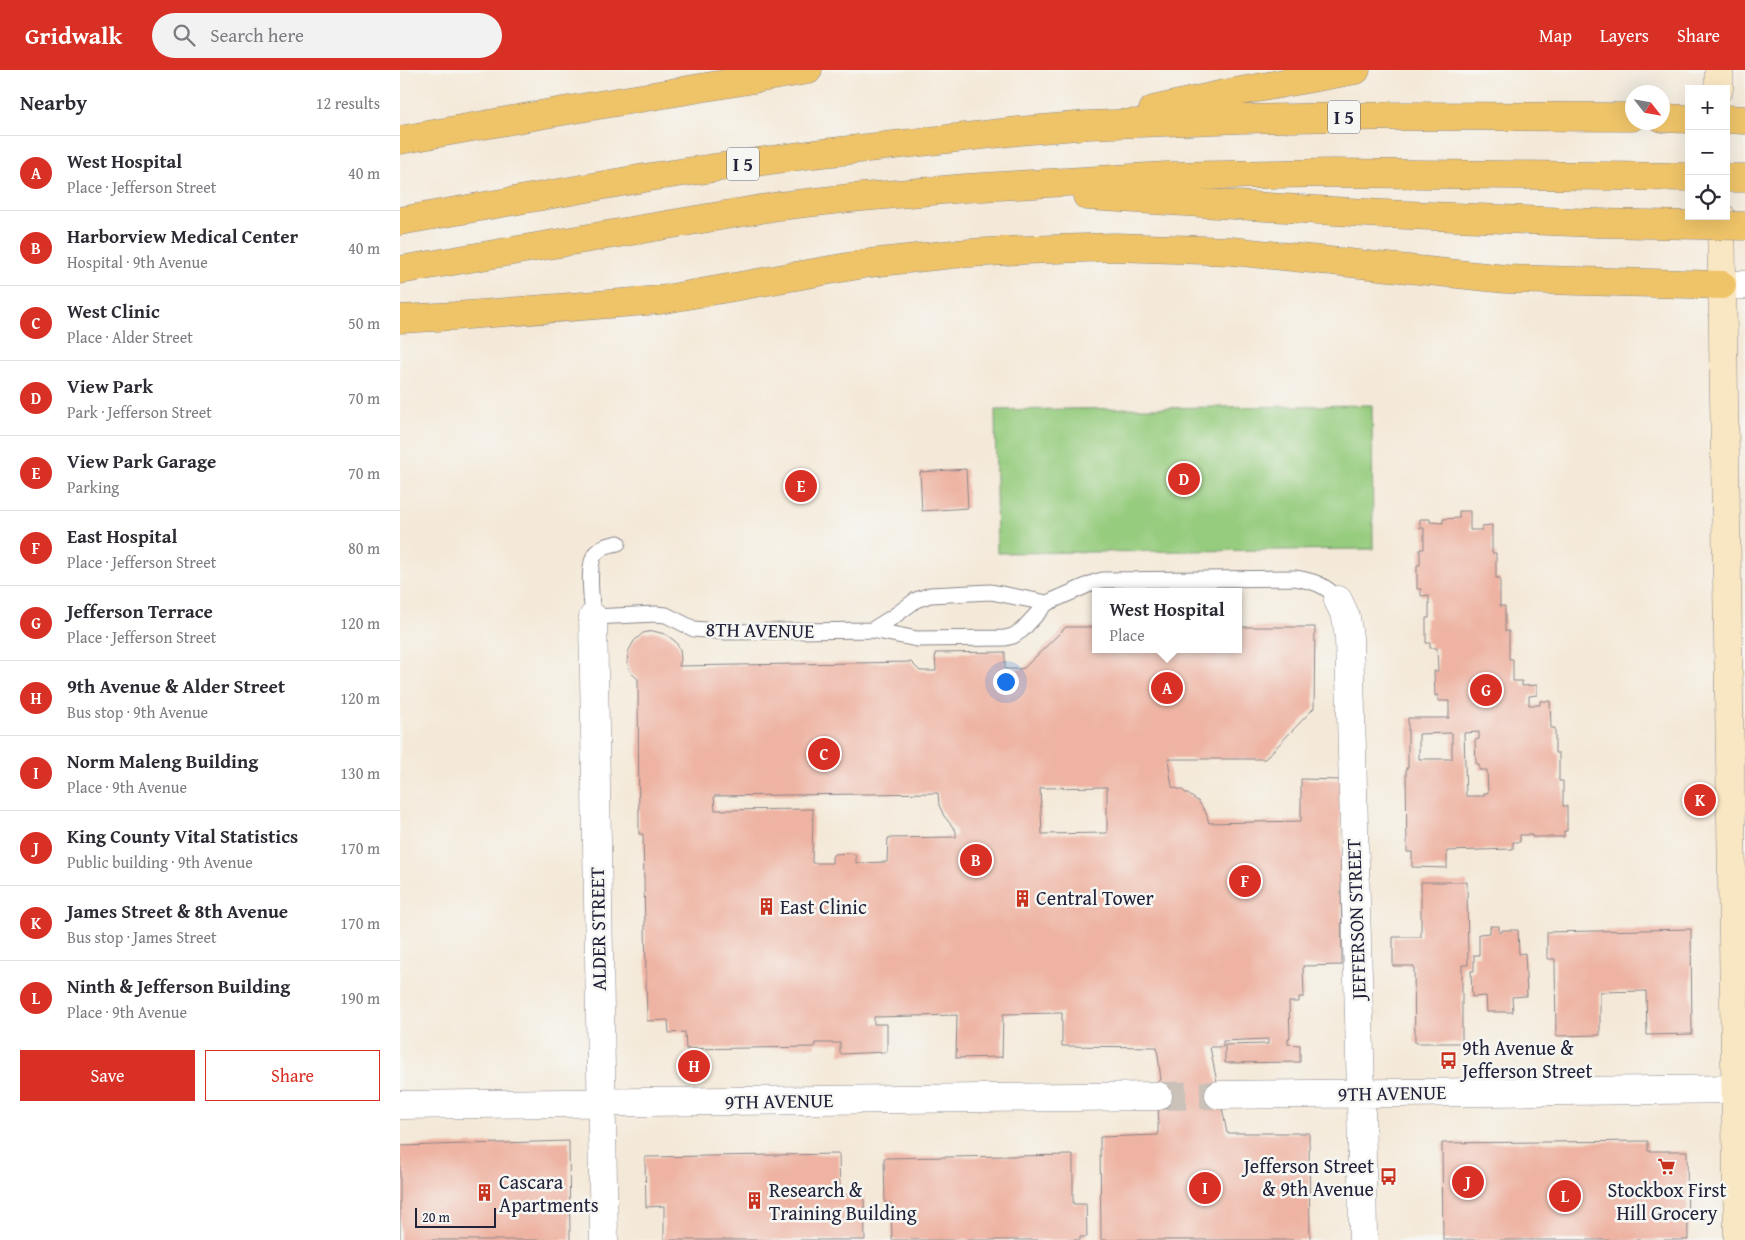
<!DOCTYPE html>
<meta charset="utf-8">
<style>
:root{--surface:#fff;--page:#f2f2f3;--text:#2b2b33;--muted:#7c7c81;--line:#e1e1e2;--accent:#d93025}
body{margin:0;font-family:"Gentium Book Plus",serif;background:var(--page);color:var(--text)}
.controls{position:absolute;right:15px;top:15px;display:grid;overflow:hidden;border-radius:0px;box-shadow:0 5px 20px #0002}
.controls button{width:45px;height:45px;display:grid;place-items:center;padding:0;border:0;border-bottom:1px solid var(--line);background:var(--surface);color:var(--text);font:25px sans-serif}
.compass{position:absolute;left:1225px;top:15px;width:45px;height:45px;border-radius:50%;background:var(--surface);box-shadow:0 5px 20px #0002;rotate:121deg}
.scale{position:absolute;left:15px;bottom:12px;width:81px;box-sizing:border-box;padding-left:5px;border:2px solid #22223b;border-top:0;font-size:14px;line-height:18px;white-space:nowrap;color:#22223b;-webkit-text-stroke:4px #f6f6f2;paint-order:stroke}
.you{position:absolute;left:605px;top:611px;width:18px;height:18px;margin:-12px;border:4px solid #fff;border-radius:50%;background:#1a73e8;box-shadow:0 0 0 8px #1a73e833}
.badge{display:grid;place-items:center;width:32px;height:32px;border-radius:50%;background:var(--accent);color:#fff;font-size:16px;font-weight:700}
.pin{position:absolute;translate:-50% -50%;border:2px solid #fff;box-shadow:0 1px 5px #0006}
.popup{position:absolute;left:692px;top:518px;width:150px;height:65px;box-sizing:border-box;display:grid;place-content:center;border-radius:0px;background:var(--surface);filter:drop-shadow(0 1px 4px #0005);font-size:16px;white-space:nowrap;color:var(--muted)}
.popup b{font-size:19px;color:var(--text)}
.popup::after{content:'';position:absolute;left:50%;top:100%;margin-left:-10px;border:10px solid transparent;border-top-color:var(--surface)}
.list{margin:0;padding:0;list-style:none}
h2{display:flex;justify-content:space-between;align-items:center;height:65px;margin:0;padding:0 20px;font-size:21px}
h2 small{font-size:16px;font-weight:400;color:var(--muted)}
.list li{display:grid;grid-template-columns:32px 1fr auto;gap:15px;align-items:center;box-sizing:border-box;height:75px;padding:0 20px;border-top:1px solid var(--line)}
.list b{display:block;font-size:19px;white-space:nowrap}
.list p{margin:0;font-size:16px;white-space:nowrap;color:var(--muted)}
.list em{font-size:16px;font-style:normal;color:var(--muted)}
.actions{display:flex;gap:10px;padding:15px 20px}
.actions a{flex:1;padding:11px 0;border:1px solid var(--accent);border-radius:0px;text-align:center;font-size:18px;color:var(--accent)}
.actions .main{background:var(--accent);color:#fff}
.icon{flex:none;width:28px;height:28px;fill:none;stroke:currentColor;stroke-width:2;stroke-linecap:round;stroke-linejoin:round}
.map{position:relative;flex:none;width:1345px;height:1170px;overflow:hidden}
header{display:flex;align-items:center;gap:30px;box-sizing:border-box;height:70px;padding:0 25px;background:var(--accent);color:#fff}
header strong{font-size:24px}
nav{display:flex;gap:28px;margin-inline-start:auto;font-size:18px}
.search{width:350px;height:45px;background:var(--page);display:flex;align-items:center;gap:12px;box-sizing:border-box;padding:0 18px;border-radius:28px;color:var(--muted);font-size:19px}
main{display:flex}
aside{flex:1;background:var(--surface)}
.map>svg:first-child{display:block}
.green{fill:#96cc7e;stroke:#5c775c}
.building{fill:#eeb3a2;fill-rule:evenodd}
.lines{fill:none;stroke-linecap:round;stroke-linejoin:round}
.tertiary-tunnel{stroke:#cac1b9;stroke-width:28;stroke-dasharray:28 14;stroke-linecap:butt}
.service-casing{stroke:#8b868a;stroke-width:17}
.minor-casing{stroke:#8b868a;stroke-width:29}
.tertiary-casing{stroke:#8b868a;stroke-width:29}
.secondary-casing{stroke:#8b868a;stroke-width:29}
.motorway-casing{stroke:#8b868a;stroke-width:29}
.service{stroke:#fff;stroke-width:15}
.minor{stroke:#fff;stroke-width:28}
.tertiary{stroke:#fff;stroke-width:28}
.secondary{stroke:#f9e7c3;stroke-width:28}
.motorway{stroke:#efc469;stroke-width:28}
.motorway-bridge-casing{stroke:#8b868a;stroke-width:29;stroke-linecap:butt}
.motorway-bridge{stroke:#efc469;stroke-width:28}
.labels{text-anchor:middle;stroke-width:5;stroke-linejoin:round;paint-order:stroke}
.shield{fill:#f6f6f2;stroke:#626272;stroke-width:1}
.shield-label{font-size:19px;font-weight:bold;fill:#22223b}
.street-label{font-size:20px;fill:#22223b;stroke:#f6f6f2}
.poi-label{font-size:20px;fill:#22223b;stroke:#f6f6f2;text-anchor:start}
</style>
<header>
<strong>Gridwalk</strong>
<div class="search"><svg class="icon" aria-label="search" viewBox="0 0 24 24"><circle cx="10" cy="10" r="6"/><path d="M15 15l6 6"/></svg>Search here</div>
<nav><a>Map</a><a>Layers</a><a>Share</a></nav>
</header>
<main>
<aside>
<h2>Nearby<small>12 results</small></h2>
<ul class="list">
<li><span class="badge">A</span><div><b>West Hospital</b><p>Place · Jefferson Street</p></div><em>40 m</em></li>
<li><span class="badge">B</span><div><b>Harborview Medical Center</b><p>Hospital · 9th Avenue</p></div><em>40 m</em></li>
<li><span class="badge">C</span><div><b>West Clinic</b><p>Place · Alder Street</p></div><em>50 m</em></li>
<li><span class="badge">D</span><div><b>View Park</b><p>Park · Jefferson Street</p></div><em>70 m</em></li>
<li><span class="badge">E</span><div><b>View Park Garage</b><p>Parking</p></div><em>70 m</em></li>
<li><span class="badge">F</span><div><b>East Hospital</b><p>Place · Jefferson Street</p></div><em>80 m</em></li>
<li><span class="badge">G</span><div><b>Jefferson Terrace</b><p>Place · Jefferson Street</p></div><em>120 m</em></li>
<li><span class="badge">H</span><div><b>9th Avenue &amp; Alder Street</b><p>Bus stop · 9th Avenue</p></div><em>120 m</em></li>
<li><span class="badge">I</span><div><b>Norm Maleng Building</b><p>Place · 9th Avenue</p></div><em>130 m</em></li>
<li><span class="badge">J</span><div><b>King County Vital Statistics</b><p>Public building · 9th Avenue</p></div><em>170 m</em></li>
<li><span class="badge">K</span><div><b>James Street &amp; 8th Avenue</b><p>Bus stop · James Street</p></div><em>170 m</em></li>
<li><span class="badge">L</span><div><b>Ninth &amp; Jefferson Building</b><p>Place · 9th Avenue</p></div><em>190 m</em></li>
</ul>
<div class="actions"><a class="main">Save</a><a>Share</a></div>
</aside>
<div class="map">
<svg width="1345" height="1170" viewBox="0 0 1345 1170">
<rect width="100%" height="100%" fill="#f6f6f2"/>
<filter id="ink" filterUnits="userSpaceOnUse"><feTurbulence type="fractalNoise" baseFrequency=".02" numOctaves="2"/><feDisplacementMap in="SourceGraphic" scale="10" xChannelSelector="R" yChannelSelector="G"/><feConvolveMatrix kernelMatrix="1 2 1 2 8 2 1 2 1" color-interpolation-filters="sRGB"/></filter>
<filter id="wash" filterUnits="userSpaceOnUse"><feTurbulence type="fractalNoise" baseFrequency=".0096" numOctaves="4" result="noise"/><feDisplacementMap in="SourceGraphic" scale="20" xChannelSelector="R" yChannelSelector="G"/><feGaussianBlur stdDeviation="1.12" result="paint"/><feColorMatrix in="noise" values="0 0 0 0 0 0 0 0 0 0 0 0 0 0 0 0 0 1.4 0 .05"/><feComposite in="paint" operator="in"/></filter>
<g filter="url(#wash)">
<rect width="100%" height="100%" fill="#f4e9d8"/>
<path class="green" d="M972,335L973,479L597,483L595,340Z"/>
<g id="blocks">
<path class="building" d="M566,399L568,438L522,441L520,402Z
M1059,441H1070V460H1082V456L1092,455V483H1096V508H1100V536H1105V561H1109V589H1113V611H1122V616L1137,615V625L1129,626V635H1140V631H1150L1151,658H1155V683H1159V711H1163V736H1167V761H1164V767H1132V765H1120V772H1113V779L1047,781V798L1012,797V782H1007L1006,698H1008V648H1049V631H1038V625L1035,626L1034,601H1038L1037,578H1030V573H1026V548H1029V525L1021,526V519H1017V495H1020V479H1024V458H1020V449H1030V452L1043,453V449L1059,448ZM1079,662V669L1075,670L1076,694H1079V700H1087L1088,723H1084V726H1066L1064,663ZM1052,663V689H1019V664Z
M666,557H696V579H838V557H915L914,638L865,689H768L772,717L782,720L799,732L806,743L809,753L901,751V709L940,710L942,895L903,896L904,927H899V932H889L890,968H888V974L900,975V992L825,993V975L868,974V969L823,971V977H810L827,1063H909L910,1170H701L700,1067L758,1065L759,1010H761L757,977L662,976V943L603,944L602,987L556,988L557,945L474,947V954H487V982L440,984V973H415V977L286,979L285,962L269,963L268,950L247,951L243,764H239L238,609L231,603L227,593L228,582L234,571L243,563L253,561L265,564L275,571L280,579L281,590L279,596L511,592L520,601H536L535,583L605,582V599H619L624,598ZM707,717V763L642,764L640,718ZM538,723L539,735L544,746L556,761V767L488,768L487,792L456,793V786L452,783L434,784L432,787V793H412L413,739L315,740L314,726Z
M1021,812H1067L1068,895H1062V973H1015L1014,896H993V867H1021Z
M1090,856H1099V863L1102,862V860H1118L1119,884L1125,883L1127,926L1112,927L1113,942H1087L1086,926L1072,927L1071,901H1074V885H1079V864L1090,863Z
M1291,859L1292,964L1247,965L1246,921L1200,922V965L1156,966L1155,889H1147V862Z
M169,1071L170,1170H0V1076Z
M1248,1071V1081H1287L1288,1170H1043L1042,1073Z
M439,1084L440,1125H464L465,1170H264V1136L246,1137L245,1087Z
M673,1085V1134H686L687,1167H680V1170H492L491,1133H485L484,1088Z"/>
</g>
</g>
<g filter="url(#ink)">
<use href="#blocks" fill-opacity="0" stroke="#8b868a" stroke-width="1"/>
<g class="lines">
<path class="tertiary-tunnel" d="M758,1026L819,1025"/>
<defs>
<path id="service" d="M218,473C209,475 202,476 196,483C186,495 192,532 193,547L256,544L266,545L294,559L326,562L472,560L517,569L605,568L613,566L622,560L647,533L695,512L703,510L895,508C913,511 927,515 938,530
M472,560L493,547L516,530L530,525L591,522L647,533"/>
<path id="minor" d="M938,530L946,547L949,568L961,1023
M193,547L204,1170"/>
<path id="tertiary" d="M1322,215H1345
M961,1023L963,1170
M819,1025L1345,1019
M0,1035L758,1026"/>
<path id="secondary" d="M1319,0V19
M1321,146L1338,1170"/>
<path id="motorway" d="M753,40L824,24L956,0
M1262,48L1289,49
M1326,49L1345,50
M0,70L151,43L408,0
M1326,108H1345
M687,126L983,144L1197,153
M0,151L250,107L414,84L619,61L688,55L841,49L1002,46L1232,47
M0,200L379,136L451,128L566,118L766,106L933,103L1289,107
M0,249L55,246L260,230L470,193L553,184L624,180L715,177L832,181L1106,209L1322,215"/>
</defs>
<use href="#service" class="service-casing"/>
<use href="#minor" class="minor-casing"/>
<use href="#tertiary" class="tertiary-casing"/>
<use href="#secondary" class="secondary-casing"/>
<use href="#motorway" class="motorway-casing"/>
<use href="#service" class="service"/>
<use href="#minor" class="minor"/>
<use href="#tertiary" class="tertiary"/>
<use href="#secondary" class="secondary"/>
<use href="#motorway" class="motorway"/>
<defs>
<path id="motorway-bridge" d="M1197,153L1345,156"/>
</defs>
<use href="#motorway-bridge" class="motorway-bridge-casing"/>
<use href="#motorway-bridge" class="motorway-bridge"/>
</g>
</g>
<defs>
<symbol id="building-bare" viewBox="-9 -9 18 18"><path d="M-4-6H4V6H1V3H-1V6H-4ZM-2.5-4.3h1.7v1.8h-1.7ZM.8-4.3h1.7v1.8H.8ZM-2.5-1h1.7V.8h-1.7ZM.8-1h1.7V.8H.8Z" fill="#c8321e" stroke="#f6f6f2" stroke-width="2.5" paint-order="stroke"/></symbol>
<symbol id="bus-bare" viewBox="-9 -9 18 18"><path d="M-5-6H5V4H4V6H2V4H-2V6H-4V4H-5ZM-3.5-4V0h7V-4ZM-3.5 1.2v1.5H-2V1.2ZM2 1.2v1.5H3.5V1.2Z" fill="#c8321e" stroke="#f6f6f2" stroke-width="2.5" paint-order="stroke"/></symbol>
<symbol id="supermarket-bare" viewBox="-9 -9 18 18"><path d="M-6-5.5h2.5l.6 2H6L4.5 2H-2.5L-4.4-4H-6ZM-1.5 3.2a1.3 1.3 0 1 0 .1 0ZM3 3.2a1.3 1.3 0 1 0 .1 0Z" fill="#c8321e" stroke="#f6f6f2" stroke-width="2.5" paint-order="stroke"/></symbol>
</defs>
<g fill-rule="evenodd">
<use href="#building-bare" x="610" y="816" width="25" height="25"/>
<use href="#building-bare" x="354" y="824" width="25" height="25"/>
<use href="#bus-bare" x="1036" y="978" width="25" height="25"/>
<use href="#supermarket-bare" x="1254" y="1084" width="25" height="25"/>
<use href="#bus-bare" x="976" y="1094" width="25" height="25"/>
<use href="#building-bare" x="72" y="1110" width="25" height="25"/>
<use href="#building-bare" x="342" y="1118" width="25" height="25"/>
</g>
<g class="labels">
<g class="shield">
<rect x="928" y="30.5" width="32" height="33" rx="4"/>
<rect x="327" y="77.5" width="32" height="33" rx="4"/>
</g>
<g class="shield-label">
<text x="944" y="54">I 5</text>
<text x="343" y="101">I 5</text>
</g>
<g class="street-label">
<text transform="translate(360 560) rotate(1)" y="7">8TH AVENUE</text>
<text transform="translate(956 849) rotate(-92)" y="7">JEFFERSON STREET</text>
<text transform="translate(198 859) rotate(-91)" y="7">ALDER STREET</text>
<text transform="translate(992 1023) rotate(-1)" y="7">9TH AVENUE</text>
<text transform="translate(379 1031) rotate(-1)" y="7">9TH AVENUE</text>
</g>
<g class="poi-label">
<text x="636" y="835">Central Tower</text>
<text x="380" y="844">East Clinic</text>
<text x="1062" y="985">9th Avenue &amp;<tspan x="1062" dy="23">Jefferson Street</tspan></text>
<text x="974" y="1103" text-anchor="end">Jefferson Street<tspan x="974" dy="23">&amp; 9th Avenue</tspan></text>
<text x="99" y="1119">Cascara<tspan x="99" dy="23">Apartments</tspan></text>
<text x="369" y="1127">Research &amp;<tspan x="369" dy="23">Training Building</tspan></text>
<text x="1267" y="1127" text-anchor="middle">Stockbox First<tspan x="1267" dy="23">Hill Grocery</tspan></text>
</g>
</g>
</svg>
<div class="controls">
<button>+</button>
<button>−</button>
<button><svg class="icon" aria-label="locate" viewBox="0 0 24 24"><circle cx="12" cy="12" r="6"/><path d="M12 2v4M12 18v4M2 12h4M18 12h4"/></svg></button>
</div>
<svg class="compass" viewBox="-18 -18 36 36"><path d="M0-13l5 13h-10z" fill="#e53935"/><path d="M0 13l5-13h-10z" fill="#7c7c81"/></svg>
<div class="scale">20 m</div>
<div class="you"></div>
<div class="pin badge" style="left:767px;top:618px">A</div>
<div class="popup"><b>West Hospital</b>Place</div>
<div class="pin badge" style="left:576px;top:790px">B</div>
<div class="pin badge" style="left:424px;top:684px">C</div>
<div class="pin badge" style="left:784px;top:409px">D</div>
<div class="pin badge" style="left:401px;top:416px">E</div>
<div class="pin badge" style="left:845px;top:811px">F</div>
<div class="pin badge" style="left:1086px;top:620px">G</div>
<div class="pin badge" style="left:294px;top:996px">H</div>
<div class="pin badge" style="left:805px;top:1118px">I</div>
<div class="pin badge" style="left:1068px;top:1112px">J</div>
<div class="pin badge" style="left:1300px;top:730px">K</div>
<div class="pin badge" style="left:1165px;top:1126px">L</div>
</div>
</main>
